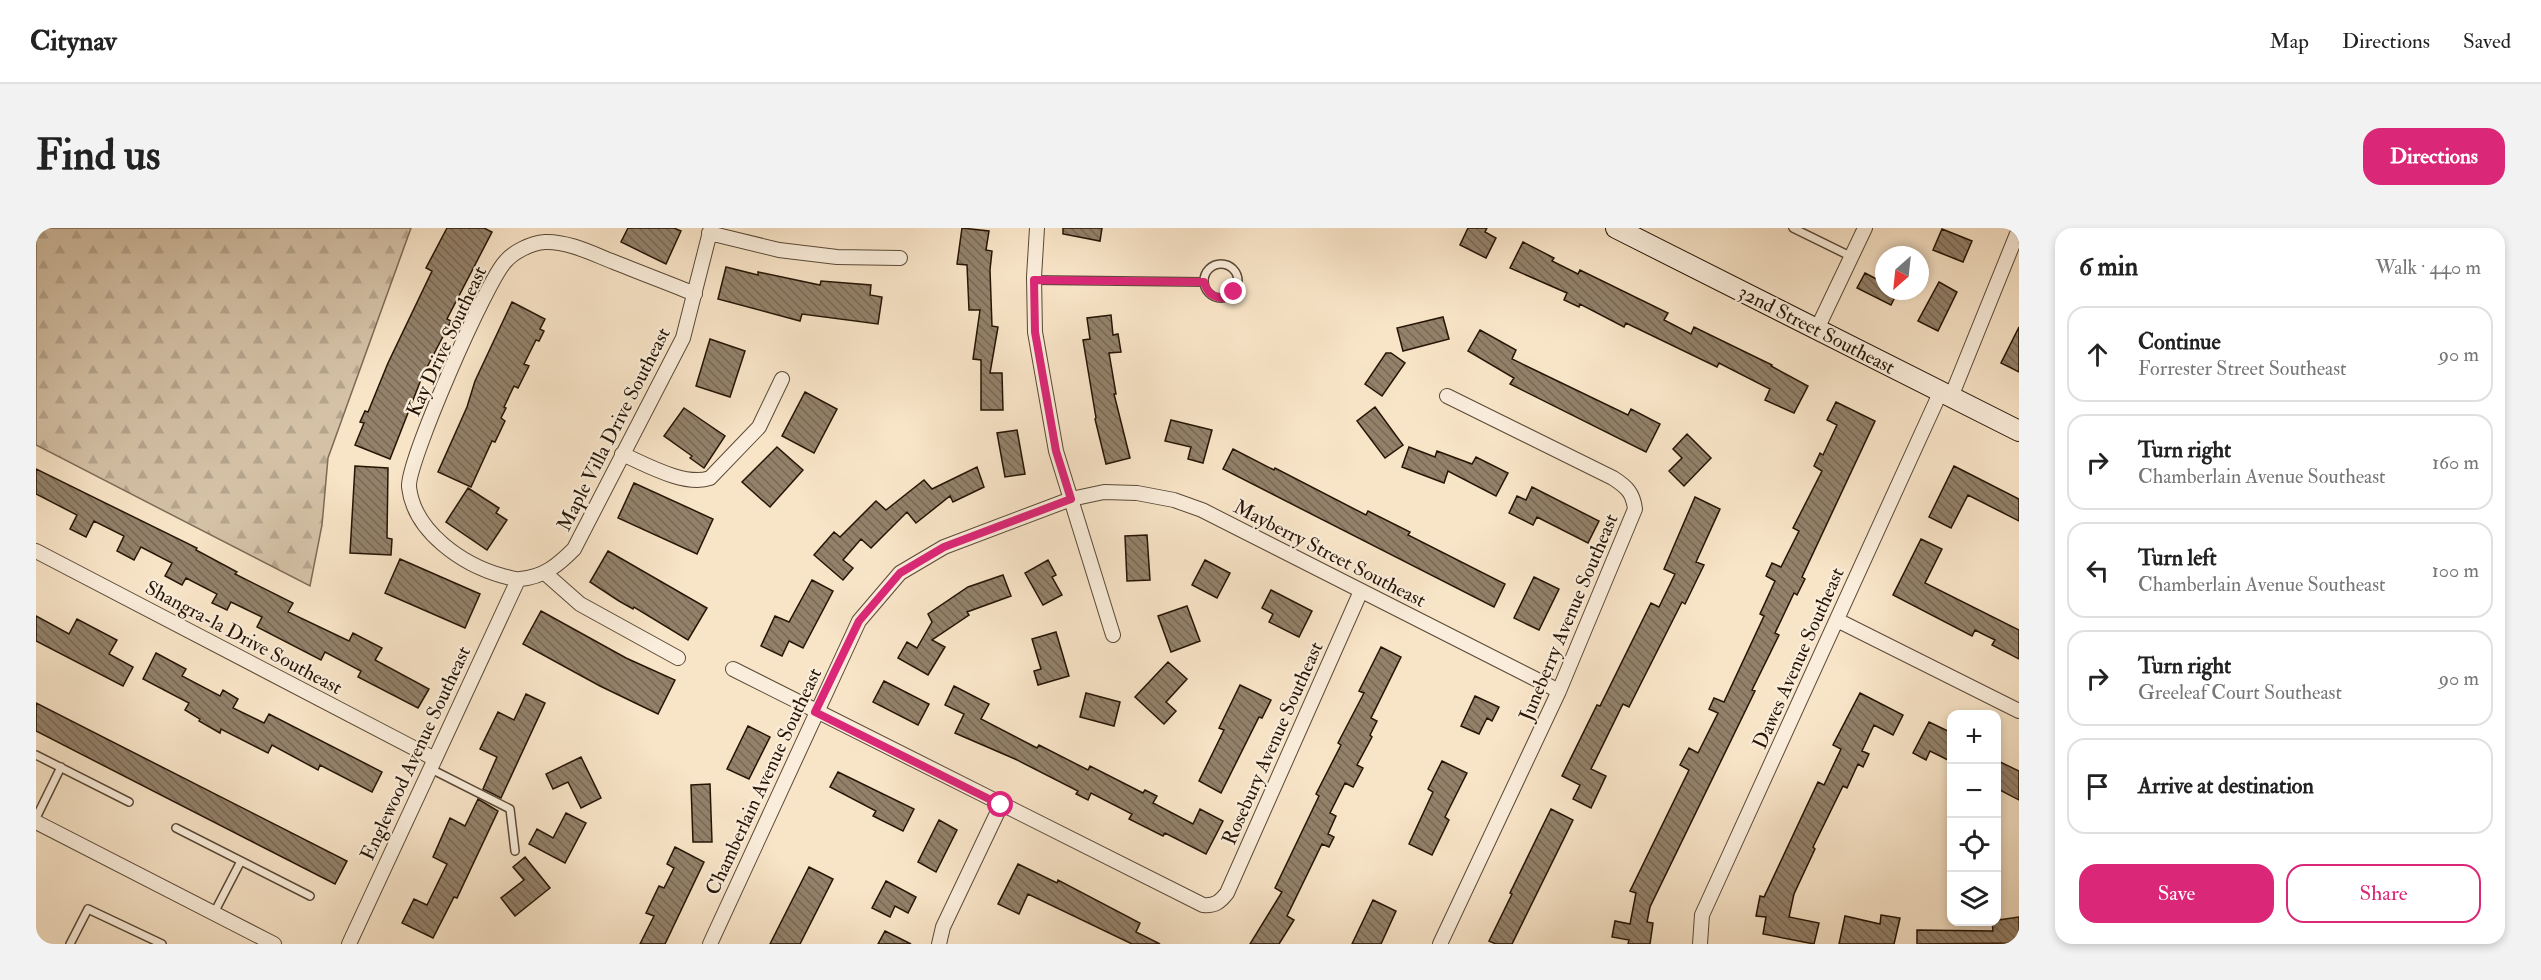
<!DOCTYPE html>
<meta charset="utf-8">
<style>
:root{--surface:#fff;--page:#f2f2f2;--text:#222;--muted:#767676;--line:#e0e0e0;--accent:#db2777}
body{margin:0;font-family:"IM FELL Double Pica",serif;background:var(--page);color:var(--text)}
.controls{position:absolute;right:18px;bottom:18px;display:grid;overflow:hidden;border-radius:12px;box-shadow:0 3px 9px #0003}
.controls button{width:54px;height:54px;display:grid;place-items:center;padding:0;border:0;border-bottom:2px solid var(--line);background:var(--surface);color:var(--text);font:30px sans-serif}
.compass{position:absolute;left:1839px;top:18px;width:54px;height:54px;border-radius:50%;background:var(--surface);box-shadow:0 3px 9px #0003;rotate:207deg}
.stop{position:absolute;width:18px;height:18px;margin:-14px;border:4px solid #db2777;border-radius:50%;background:#fff}
.stop.end{background:#db2777;border-color:#fff;box-shadow:0 2px 6px #0008}
.list{margin:0;padding:0;list-style:none}
h2{display:flex;justify-content:space-between;align-items:center;height:78px;margin:0;padding:0 24px;font-size:26px}
h2 small{font-size:20px;font-weight:400;color:var(--muted)}
.list li{display:grid;grid-template-columns:39px 1fr auto;gap:18px;align-items:center;box-sizing:border-box;height:96px;margin:0 12px 12px;padding:0 12px;border:2px solid var(--line);border-radius:18px}
.list b{display:block;font-size:22px;white-space:nowrap}
.list p{margin:0;font-size:20px;white-space:nowrap;color:var(--muted)}
.list em{font-size:20px;font-style:normal;color:var(--muted)}
.actions{display:flex;gap:12px;padding:18px 24px}
.actions a{flex:1;padding:14px 0;border:2px solid var(--accent);border-radius:18px;text-align:center;font-size:21px;color:var(--accent)}
.actions .main{background:var(--accent);color:#fff}
.icon{flex:none;width:33px;height:33px;fill:none;stroke:currentColor;stroke-width:2;stroke-linecap:round;stroke-linejoin:round}
.map{position:relative;flex:none;width:1983px;height:716px;overflow:hidden;border-radius:18px}
header{display:flex;align-items:center;gap:36px;box-sizing:border-box;height:84px;padding:0 30px;background:var(--surface);border-bottom:2px solid var(--line)}
header strong{font-size:28px}
nav{display:flex;gap:33px;margin-inline-start:auto;font-size:21px}
.intro{display:flex;align-items:center;justify-content:space-between;box-sizing:border-box;height:144px;padding:0 36px}
h1{margin:0;font-size:42px}
.button{padding:15px 27px;border-radius:18px;background:var(--accent);color:#fff;font-size:21px;font-weight:700}
main{display:flex;gap:36px;padding:0 36px}
aside{flex:1;background:var(--surface);border-radius:18px;box-shadow:0 3px 9px #0003}
.map>svg:first-child{display:block}
.forest{fill:url(#forest-firs);stroke:#7d6b56;stroke-width:1.5}
.building{fill:url(#building-back-hatch);stroke:#261505;stroke-width:1.5}
.lines{fill:none;stroke-linecap:round;stroke-linejoin:round}
.lane-casing{stroke:#5a4936;stroke-width:10}
.street-casing{stroke:#5a4936;stroke-width:16}
.secondary-casing{stroke:#261505;stroke-width:22}
.lane{stroke:#faeddb;stroke-width:7}
.street{stroke:#faeddb;stroke-width:14}
.secondary{stroke:#faeddb;stroke-width:20}
.route{stroke:#db2777;stroke-width:8}
.labels{text-anchor:middle;stroke-width:4.5;stroke-linejoin:round;paint-order:stroke}
.street-label{font-size:20px;fill:#261505;stroke:#faeddb}
</style>
<header>
<strong>Citynav</strong>
<nav><a>Map</a><a>Directions</a><a>Saved</a></nav>
</header>
<div class="intro"><h1>Find us</h1><a class="button">Directions</a></div>
<main>
<div class="map">
<svg width="1983" height="716" viewBox="0 0 1983 716">
<defs>
<pattern id="forest-firs" width="22" height="20" patternUnits="userSpaceOnUse" patternTransform="scale(1.5)"><rect width="22" height="20" fill="#d4c1a6"/><path d="M5 1l3.5 6h-7zM16 11l3.5 6h-7z" fill="#b6a58d"/></pattern>
<pattern id="building-back-hatch" width="6" height="6" patternUnits="userSpaceOnUse" patternTransform="scale(1.5)"><rect width="6" height="6" fill="#93816a"/><path d="M-1 5l2 2M0 0l6 6M5-1l2 2" fill="none" stroke="#786855"/></pattern>
</defs>
<rect width="100%" height="100%" fill="#f8e4c7"/>
<filter id="stains"><feTurbulence type="fractalNoise" baseFrequency=".00333" numOctaves="4"/><feColorMatrix values="0 0 0 0 .2 0 0 0 0 .09 0 0 0 0 .02 0 0 0 .5 -.17"/></filter>
<radialGradient id="worn" r=".72"><stop offset=".6" stop-color="#630" stop-opacity="0"/><stop offset="1" stop-color="#630" stop-opacity=".3"/></radialGradient>
<path class="forest" d="M0,0H375L292,230L286,297L274,358L0,217Z"/>
<path class="building" d="M411,0H448L456,4L411,91L415,93L386,149L354,231L319,217L328,195L324,194L329,183L332,184L352,135L396,43L390,40Z
M592,0H638L645,3L630,36L585,14Z
M926,0L953,3L950,22L956,23L954,42L956,98L962,99L954,145H966L967,182H945V132L937,131L944,82H933L931,37L921,36Z
M1027,0H1066L1064,13L1027,6Z
M1432,0H1451L1449,4L1460,10L1450,30L1424,17Z
M1906,1L1936,13L1927,34L1897,22Z
M1487,14L1518,30L1516,33L1542,46L1544,42L1632,85L1628,92L1655,106L1658,99L1736,137L1735,138L1772,158L1758,185L1729,172L1734,161L1683,135L1681,139L1590,95L1588,99L1544,76L1543,79L1528,72L1531,65L1474,40Z
M690,39L722,47V44L784,57L785,53L835,57L834,67L846,69L842,96L766,86L764,93L682,71Z
M1829,45L1848,55V63H1862L1855,77L1821,60Z
M1903,54L1921,64L1902,103L1882,93Z
M476,74L509,91L504,101L508,103L503,113L500,112L488,136L493,138L482,160L478,158L468,179L470,180L465,190L469,193L459,214L456,213L435,259L402,244L431,179L439,153Z
M1075,87L1077,107L1082,106L1085,124L1073,125L1080,166H1078L1094,230L1070,236L1059,191L1060,190L1047,112L1054,111L1051,90Z
M1407,89L1413,111L1367,123L1361,100Z
M1983,99V144L1965,135Z
M1444,102L1480,122L1476,131L1592,187L1595,181L1624,196L1610,224L1474,156L1478,150L1432,123Z
M674,111L709,123L694,169L660,158Z
M1350,125H1355L1369,135L1346,168L1329,156Z
M769,164L801,181L778,225L746,208Z
M1800,174L1839,193L1766,349L1769,351L1761,367L1758,365L1739,405L1743,407L1716,462L1719,463L1614,679L1611,694L1617,695L1614,716H1592L1593,712L1576,709L1579,693L1594,696L1600,665L1594,663L1653,542L1644,537L1653,520L1662,525L1682,485L1673,481L1678,470L1688,474L1728,388L1724,386L1739,353L1730,348L1736,335L1745,339L1763,303L1757,300L1786,243L1778,238L1784,225L1787,227L1801,197L1791,192Z
M1339,179L1367,217L1349,230L1321,193Z
M648,180L689,208L668,240L654,230L656,228L628,208Z
M1135,192L1176,202L1167,235L1152,231L1155,219L1129,213Z
M981,202L989,246L969,249L961,205Z
M1651,206L1675,230L1648,258L1633,243L1646,230L1637,221Z
M741,219L767,242L734,279L706,254Z
M1373,219L1399,229L1401,223L1436,236L1440,229L1472,245L1460,268L1412,243L1408,255L1366,239Z
M1197,221L1238,242L1239,240L1330,287L1332,283L1374,304L1372,307L1469,356L1458,379L1187,241Z
M319,238L352,240L351,310L356,311L355,327L314,325Z
M1918,238L1983,271V293L1932,267L1915,300L1893,289Z
M941,239L948,259L917,274L914,268L880,295L871,284L835,320L825,311L807,332L817,340L807,352L778,327L798,304L804,309L840,273L850,282L888,252L896,261Z
M0,241L161,320L160,322L201,344L199,346L257,375L252,384L313,413L317,405L346,420L339,432L393,461L382,480L322,449L325,443L289,424L285,432L221,399L226,389L195,374L191,382L176,375L181,366L150,350L146,357L129,348L136,335L105,319L98,332L81,323L88,308L58,293L50,309L34,301L41,287L0,266Z
M598,255L677,291L661,326L582,290Z
M1496,259L1563,293L1552,315L1501,289L1497,297L1473,285L1481,268L1490,272Z
M432,260L463,280L460,285L471,292L451,322L410,294Z
M1659,269L1684,281L1660,334L1668,337L1649,376L1646,374L1593,479L1587,476L1555,541L1570,548L1555,580L1537,571L1544,557L1526,548L1561,477L1564,478L1615,375L1623,379L1639,346L1628,341Z
M1111,307L1114,352L1091,353L1089,308Z
M1885,311L1906,321L1889,355L1983,402V431L1956,417L1959,412L1939,402L1936,408L1857,367Z
M572,323L671,380L652,412L598,379L597,381L583,373L554,354Z
M364,331L444,366L429,400L349,365Z
M1012,332L1020,347L1016,349L1026,367L1007,377L989,345Z
M1169,332L1194,345L1181,370L1156,357Z
M967,347L975,368L931,384L933,387L896,412L909,419L892,447L862,430L871,414L881,420L896,394L892,386L932,359Z
M1498,349L1523,361L1503,402L1478,390Z
M776,352L797,363L767,420L753,413L746,428L725,418L739,388L753,394Z
M1235,362L1276,383L1263,409L1233,394L1237,386L1226,380Z
M1151,378L1164,413L1135,424L1122,388Z
M505,383L590,430L639,452L622,486L564,458L487,416Z
M0,388L33,406L41,391L81,412L73,426L97,439L87,458L0,413Z
M1020,404L1033,448L1002,457L998,443L1005,441L996,411Z
M1345,419L1365,429L1335,490L1341,493L1334,507L1336,509L1321,537L1327,540L1317,559L1309,555L1294,585L1300,588L1292,606L1298,609L1293,619L1286,616L1251,688L1258,692L1243,716H1214L1246,664L1239,660L1283,568L1280,566L1305,517L1302,515L1328,465L1323,463Z
M120,425L150,441L146,448L184,468L187,462L202,471L197,480L228,495L233,486L346,544L336,564L284,537L282,542L236,517L232,525L185,501L184,505L163,493L164,491L149,482L153,475L107,451Z
M1132,434L1151,451L1130,474L1140,483L1128,496L1099,469Z
M848,453L893,476L882,497L837,474Z
M1204,457L1235,472L1226,490L1223,489L1185,565L1163,553L1188,502L1183,500Z
M918,458L953,476L945,491L1001,520L1003,517L1052,542L1054,538L1107,565L1109,562L1121,568L1117,575L1157,596L1164,581L1187,593L1170,626L1129,605L1127,608L1093,591L1096,586L1055,565L1052,572L1040,566L1042,563L979,531L919,505L928,486L909,477Z
M1050,465L1084,474L1078,498L1044,489Z
M1824,465L1867,487L1857,507L1838,497L1826,523L1833,526L1827,539L1822,536L1811,560L1807,558L1777,619L1779,621L1758,666L1753,689L1783,695L1778,716L1727,706L1730,689L1720,688L1724,668L1728,669L1782,554L1788,557L1805,521L1797,517Z
M490,466L509,475L465,570L447,561L461,529L444,521L462,484L478,492Z
M1439,468L1463,479L1456,493L1451,490L1443,506L1425,498Z
M0,475L311,633L299,656L0,503Z
M1893,494L1916,505V534L1894,523L1890,532L1877,525Z
M712,498L734,509L713,551L691,541Z
M545,529L565,570L545,580L532,554L517,561L510,546Z
M1960,532L1983,543V572L1960,560Z
M1406,533L1431,545L1409,589L1413,592L1396,627L1373,616L1397,564L1392,561Z
M802,544L878,581L867,603L837,588L840,583L794,559Z
M674,556L676,614H657L655,557Z
M442,571L462,583L421,670L418,669L397,710L366,695L378,671L391,677L411,636L397,629L414,590L429,598Z
M1515,581L1537,592L1476,716H1460L1453,713L1476,666L1474,665Z
M530,585L550,595L529,635L493,616L501,601L517,610Z
M903,592L921,602L900,644L882,634Z
M639,619L668,634L629,716H604L618,688L610,685L623,658L628,660L638,640L631,636Z
M489,629L514,660L479,688L465,670L488,652L477,639Z
M982,636L1021,655L1022,652L1104,695L1100,704L1124,716H1096L992,666L983,686L962,676Z
M773,639L797,651L764,716H734Z
M850,653L880,669L872,685L859,678L854,689L836,680Z
M1337,672L1360,683L1345,716H1316Z
M1845,687L1864,690L1858,716H1803L1809,688L1844,696Z
M1983,689V715L1881,716V702L1957,703L1956,693Z
M849,703L875,716H842Z"/>
<g class="lines">
<defs>
<path id="lane" d="M1757,0L1816,29
M1168 53a17 17 0 1 1 34 0a17 17 0 1 1-34 0Z
M998,52L1168,54
M0,527L93,574
M393,540L474,581L479,623
M0,590L25,539
M140,600L274,668
M178,685L205,633
M34,716L52,681L126,716"/>
<path id="street" d="M1001,0L998,49L999,104L1020,223L1077,407
M673,5L743,22L801,29L864,30
M659,66C632,55 605,45 578,34C557,26 532,13 509,14C495,15 477,24 469,34C450,54 371,235 373,259C378,304 427,337 467,348C472,349 479,352 484,351C508,349 522,337 538,321L647,110L675,0
M1781,101L1829,0
M1915,169L1983,1
M586,226C609,236 649,259 674,250L723,199L746,151
M0,323L397,530
M510,346L544,376L642,430
M1801,392L1983,483
M697,441L1167,677C1179,678 1184,674 1191,665L1325,363
M0,594L238,716
M313,716L482,352
M674,716L823,393L864,345L908,319L1035,271L1068,264L1101,265L1138,272L1166,282L1523,463
M903,716L907,699L965,577
M1404,716L1523,463L1599,281C1597,265 1591,259 1577,250L1411,168
M1664,716L1666,687L1905,163"/>
<path id="secondary" d="M1580,0L1983,203"/>
</defs>
<use href="#lane" class="lane-casing"/>
<use href="#street" class="street-casing"/>
<use href="#secondary" class="secondary-casing"/>
<use href="#lane" class="lane"/>
<use href="#street" class="street"/>
<use href="#secondary" class="secondary"/>
</g>
<g class="lines">
<path class="route" d="M965,577L779,484L823,393L864,345L908,319L1035,271L1020,223L999,104L998,52L1168,54C1171,65 1177,70 1188,70L1198,64"/>
</g>
<g class="labels">
<g class="street-label">
<text transform="translate(1781 101) rotate(27)" y="7">32nd Street Southeast</text>
<text transform="translate(410 113) rotate(-65)" y="7">Kay Drive Southeast</text>
<text transform="translate(577 201) rotate(-63)" y="7">Maple Villa Drive Southeast</text>
<text transform="translate(1294 325) rotate(27)" y="7">Mayberry Street Southeast</text>
<text transform="translate(1532 389) rotate(-67)" y="7">Juneberry Avenue Southeast</text>
<text transform="translate(208 409) rotate(28)" y="7">Shangra-la Drive Southeast</text>
<text transform="translate(1762 430) rotate(-66)" y="7">Dawes Avenue Southeast</text>
<text transform="translate(1236 515) rotate(-66)" y="7">Rosebury Avenue Southeast</text>
<text transform="translate(379 525) rotate(-65)" y="7">Englewood Avenue Southeast</text>
<text transform="translate(727 553) rotate(-65)" y="7">Chamberlain Avenue Southeast</text>
</g>
</g>
<rect width="100%" height="100%" filter="url(#stains)"/>
<rect width="100%" height="100%" fill="url(#worn)"/>
</svg>
<div class="controls">
<button>+</button>
<button>−</button>
<button><svg class="icon" aria-label="locate" viewBox="0 0 24 24"><circle cx="12" cy="12" r="6"/><path d="M12 2v4M12 18v4M2 12h4M18 12h4"/></svg></button>
<button><svg class="icon" aria-label="layers" viewBox="0 0 24 24"><path d="M12 4l9 5-9 5-9-5zM3 14l9 5 9-5"/></svg></button>
</div>
<svg class="compass" viewBox="-18 -18 36 36"><path d="M0-13l5 13h-10z" fill="#e53935"/><path d="M0 13l5-13h-10z" fill="#767676"/></svg>
<div class="stop" style="left:965px;top:577px"></div>
<div class="stop end" style="left:1198px;top:64px"></div>
</div>
<aside>
<h2>6 min<small>Walk · 440 m</small></h2>
<ul class="list">
<li><svg class="icon" aria-label="ahead" viewBox="0 0 24 24"><path d="M12 20V5M6 11l6-6 6 6"/></svg><div><b>Continue</b><p>Forrester Street Southeast</p></div><em>90 m</em></li>
<li><svg class="icon" aria-label="right" viewBox="0 0 24 24"><path d="M7 20v-9h11M14 6l5 5-5 5"/></svg><div><b>Turn right</b><p>Chamberlain Avenue Southeast</p></div><em>160 m</em></li>
<li><svg class="icon" aria-label="left" viewBox="0 0 24 24"><path d="M17 20v-9H6M10 6l-5 5 5 5"/></svg><div><b>Turn left</b><p>Chamberlain Avenue Southeast</p></div><em>100 m</em></li>
<li><svg class="icon" aria-label="right" viewBox="0 0 24 24"><path d="M7 20v-9h11M14 6l5 5-5 5"/></svg><div><b>Turn right</b><p>Greeleaf Court Southeast</p></div><em>90 m</em></li>
<li><svg class="icon" aria-label="arrive" viewBox="0 0 24 24"><path d="M6 21V4h12l-3 4 3 4H6"/></svg><div><b>Arrive at destination</b></div></li>
</ul>
<div class="actions"><a class="main">Save</a><a>Share</a></div>
</aside>
</main>
